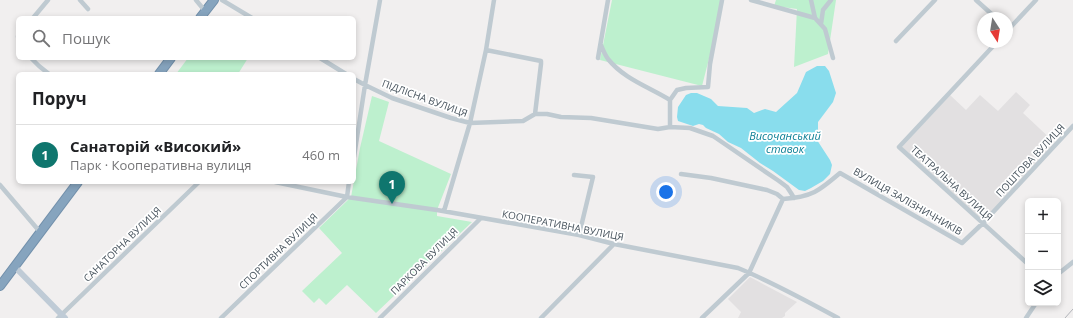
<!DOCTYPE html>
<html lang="uk">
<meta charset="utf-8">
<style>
:root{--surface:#fff;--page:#f2f2f2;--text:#202124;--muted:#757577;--line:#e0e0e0;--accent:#0f766e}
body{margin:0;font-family:"Open Sans",sans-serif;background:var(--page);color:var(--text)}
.controls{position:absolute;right:12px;bottom:12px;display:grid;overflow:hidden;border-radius:6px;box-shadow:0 2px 6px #0003}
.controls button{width:36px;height:36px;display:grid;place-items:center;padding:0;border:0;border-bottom:1px solid var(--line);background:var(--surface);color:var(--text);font:20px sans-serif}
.compass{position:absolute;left:977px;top:12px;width:36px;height:36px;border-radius:50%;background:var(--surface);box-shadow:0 2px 6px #0003;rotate:168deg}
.you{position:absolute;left:666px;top:192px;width:14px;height:14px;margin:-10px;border:3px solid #fff;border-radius:50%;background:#1a73e8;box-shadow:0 0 0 6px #1a73e833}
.badge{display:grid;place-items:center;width:26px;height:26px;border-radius:50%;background:var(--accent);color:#fff;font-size:13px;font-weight:700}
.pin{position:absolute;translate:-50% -33px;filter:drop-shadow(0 1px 2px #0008)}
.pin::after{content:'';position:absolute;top:21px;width:14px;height:12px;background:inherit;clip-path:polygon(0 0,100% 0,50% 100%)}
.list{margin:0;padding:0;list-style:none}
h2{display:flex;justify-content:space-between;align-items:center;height:52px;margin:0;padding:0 16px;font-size:17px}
h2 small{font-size:13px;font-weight:400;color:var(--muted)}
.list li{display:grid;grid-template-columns:26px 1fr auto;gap:12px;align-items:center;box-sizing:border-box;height:60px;padding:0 16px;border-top:1px solid var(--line)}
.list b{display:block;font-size:15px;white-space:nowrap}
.list p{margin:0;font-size:13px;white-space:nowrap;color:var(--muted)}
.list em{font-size:13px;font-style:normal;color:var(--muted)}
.icon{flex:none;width:22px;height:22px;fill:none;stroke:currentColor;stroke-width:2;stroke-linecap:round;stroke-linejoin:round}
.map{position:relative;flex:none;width:1073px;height:318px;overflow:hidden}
.search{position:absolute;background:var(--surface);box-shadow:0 2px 6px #0003;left:16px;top:16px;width:340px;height:44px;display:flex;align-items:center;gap:10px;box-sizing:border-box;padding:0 14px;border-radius:6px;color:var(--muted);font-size:15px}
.panel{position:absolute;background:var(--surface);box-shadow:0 2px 6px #0003;left:16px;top:72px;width:340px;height:112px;border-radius:6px}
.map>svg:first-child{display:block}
.education{fill:#e2e0e1}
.green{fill:#bdf0ce}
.water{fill:#89dded}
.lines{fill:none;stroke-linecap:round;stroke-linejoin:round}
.highway-casing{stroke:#718faa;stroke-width:10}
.street{stroke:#bfcad1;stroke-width:4.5}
.secondary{stroke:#bfcbd6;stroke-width:6}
.highway{stroke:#86a4be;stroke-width:8}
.rail{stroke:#b1b4b9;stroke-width:1}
.labels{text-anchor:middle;stroke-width:3.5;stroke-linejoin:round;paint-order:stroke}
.street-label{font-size:10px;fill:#47535d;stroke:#fff}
.water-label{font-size:11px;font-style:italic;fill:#0b7f95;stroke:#fff}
</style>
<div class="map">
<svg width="1073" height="318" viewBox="0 0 1073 318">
<rect width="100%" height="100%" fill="#f1efef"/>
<path class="education" d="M1016,92L1030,105L1023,113L1055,143L983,222L902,147L950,95L966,110L980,95L998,111Z
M750,277L797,302L785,313V316L782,318H738L741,312L728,299Z"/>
<path class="green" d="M612,0H724L702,86L600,60Z
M776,0H836L828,54L794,67L797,9L774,6Z
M188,58H248L238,74H176Z
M372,96L389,102L379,141L451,174L437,210V216L472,222L376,313L347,285L326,305L319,298L314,303L302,291L342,253L319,228L351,197L360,148Z"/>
<path class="water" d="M817,66H825L829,71L836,93L833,102L818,122V130L817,140L830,160L832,165L830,174L823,181L811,188L805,191L799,190L773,171L760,163L741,148L728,142L719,134L706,128L703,125L699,124L693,126L678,121L677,117L678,107L686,95L691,93H697L711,99L718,106L747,108L754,113L765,109L776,112L797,93L806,72Z"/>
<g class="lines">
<defs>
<path id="highway" d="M200,18L214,0
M159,74L171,58
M0,286L78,182"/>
</defs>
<use href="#highway" class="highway-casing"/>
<path class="street" d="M80,0L88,9
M196,0L205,11
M222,0L252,18
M751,0L815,18
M811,0L815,18L825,29L833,58
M976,0L996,18
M33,18L48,0
M821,24L823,10L831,0
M1007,31L1036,0
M18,36V37
M896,41L935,0
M997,42L899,147L1028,264
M601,45C603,50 605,55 608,59C624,79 649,87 670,100
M486,50L541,61V64L535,114
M31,58L39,66L49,74
M320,58L346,74
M598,58L608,0
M354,79L365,85L392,98L451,118L470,123L523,121L535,114H547L561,117L591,118L658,129L670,127L690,128L713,136L779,181L787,187L791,193L794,198
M670,127V100L677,90L686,88L708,87L710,64L722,0
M354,157L365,85L380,0
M681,174L711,178L767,190L777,194L783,199C812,197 819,191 840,173L962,243L983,223L1073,126
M574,175L593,177L579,235
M275,182L347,197L437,210L579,235L614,244L738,268C772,282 805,300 838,318
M0,185L40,232
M444,211L470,123L486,50L494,0
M1058,274L1073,262
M58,318L199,182
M221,318L347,197L349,182
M380,318L481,218
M541,318L614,244
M702,318L749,273L783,199
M1026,318L1036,303"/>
<path class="secondary" d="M15,267L65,318"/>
<use href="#highway" class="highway"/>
<path class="rail" d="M1065,318L1073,309"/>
</g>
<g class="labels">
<g class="street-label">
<text transform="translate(425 98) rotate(20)" y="4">ПІДЛІСНА ВУЛИЦЯ</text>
<text transform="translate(1030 160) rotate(-47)" y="4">ПОШТОВА ВУЛИЦЯ</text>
<text transform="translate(952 183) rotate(42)" y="4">ТЕАТРАЛЬНА ВУЛИЦЯ</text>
<text transform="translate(908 201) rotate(30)" y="4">ВУЛИЦЯ ЗАЛІЗНИЧНИКІВ</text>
<text transform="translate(563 225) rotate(11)" y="4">КООПЕРАТИВНА ВУЛИЦЯ</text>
<text transform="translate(122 244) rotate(-44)" y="4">САНАТОРНА ВУЛИЦЯ</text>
<text transform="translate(278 251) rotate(-44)" y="4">СПОРТИВНА ВУЛИЦЯ</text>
<text transform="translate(424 261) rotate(-45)" y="4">ПАРКОВА ВУЛИЦЯ</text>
</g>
<g class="water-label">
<text x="785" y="140">Височанський<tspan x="785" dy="13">ставок</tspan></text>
</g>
</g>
</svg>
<div class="controls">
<button>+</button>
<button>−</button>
<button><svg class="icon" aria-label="layers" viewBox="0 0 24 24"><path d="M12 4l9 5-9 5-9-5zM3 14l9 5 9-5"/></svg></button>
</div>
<svg class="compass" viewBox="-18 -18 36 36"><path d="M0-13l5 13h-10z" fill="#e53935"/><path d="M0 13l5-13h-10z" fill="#757577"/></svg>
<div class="you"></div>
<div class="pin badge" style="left:392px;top:204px">1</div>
<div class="search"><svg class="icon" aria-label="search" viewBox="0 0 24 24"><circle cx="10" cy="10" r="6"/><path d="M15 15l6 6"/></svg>Пошук</div>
<section class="panel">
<h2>Поруч<small></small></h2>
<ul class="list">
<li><span class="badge">1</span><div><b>Санаторій «Високий»</b><p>Парк · Кооперативна вулиця</p></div><em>460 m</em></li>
</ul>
</section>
</div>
